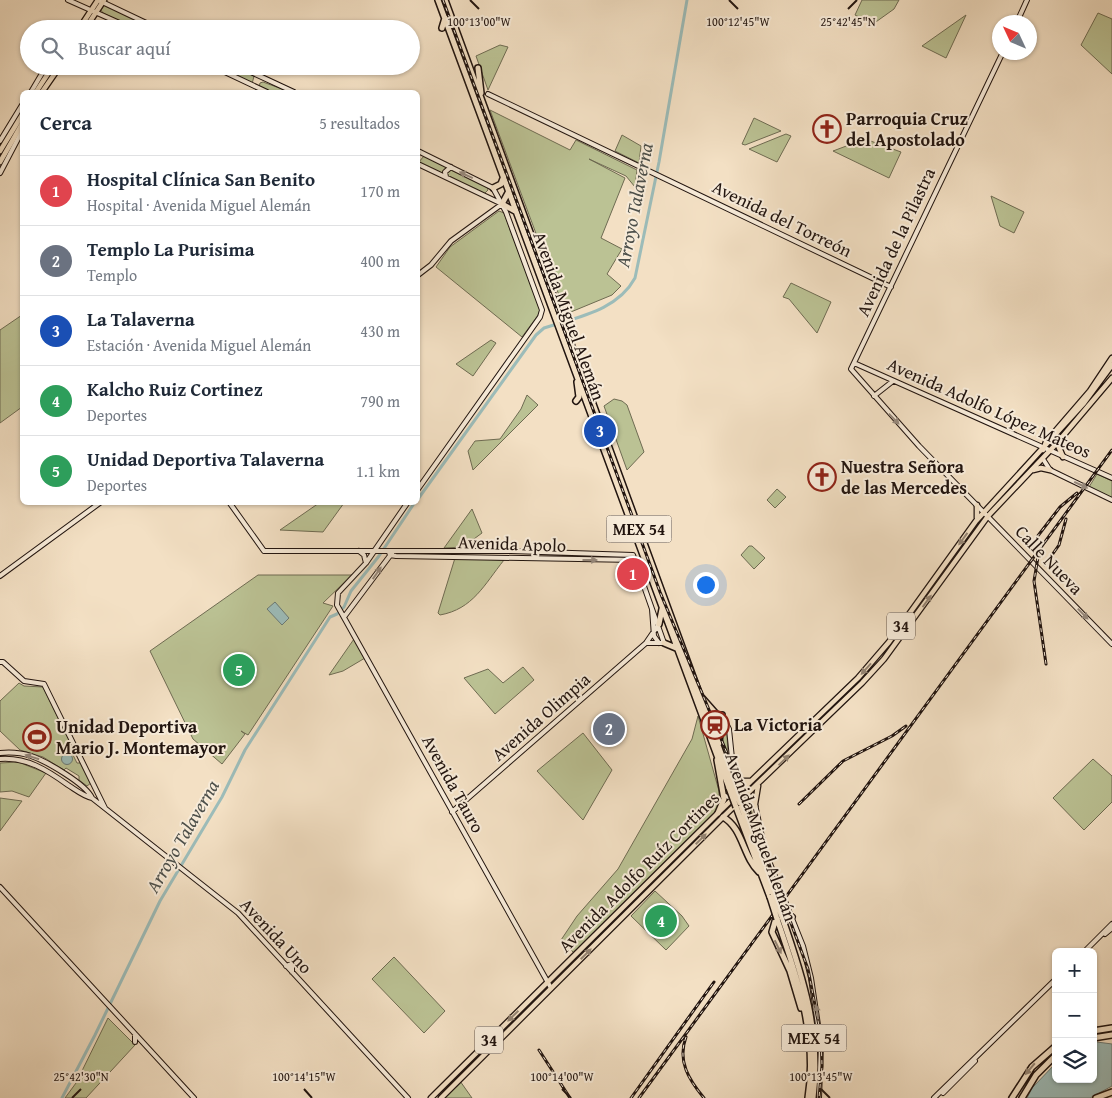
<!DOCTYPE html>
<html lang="es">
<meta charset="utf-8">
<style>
:root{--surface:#fff;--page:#f6f6f7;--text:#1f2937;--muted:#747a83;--line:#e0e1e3;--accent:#2563eb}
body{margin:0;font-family:"Gentium Book Plus",serif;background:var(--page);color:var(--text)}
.controls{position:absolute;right:15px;bottom:15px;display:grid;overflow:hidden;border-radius:8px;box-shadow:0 1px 4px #0004}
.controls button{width:45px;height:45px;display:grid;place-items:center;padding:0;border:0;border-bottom:1px solid var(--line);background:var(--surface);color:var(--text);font:25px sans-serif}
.compass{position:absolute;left:992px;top:15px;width:45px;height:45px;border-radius:50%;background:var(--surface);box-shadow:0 1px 4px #0004;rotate:314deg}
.you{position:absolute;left:705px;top:584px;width:18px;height:18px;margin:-12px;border:4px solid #fff;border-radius:50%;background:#1a73e8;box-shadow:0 0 0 8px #1a73e833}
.badge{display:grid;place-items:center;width:32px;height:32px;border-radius:50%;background:var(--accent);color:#fff;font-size:16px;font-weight:700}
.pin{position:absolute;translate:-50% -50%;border:2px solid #fff;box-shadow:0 1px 5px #0006}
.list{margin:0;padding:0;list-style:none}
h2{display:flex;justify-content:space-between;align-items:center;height:65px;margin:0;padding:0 20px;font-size:21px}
h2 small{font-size:16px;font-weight:400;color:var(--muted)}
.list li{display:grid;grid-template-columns:32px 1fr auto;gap:15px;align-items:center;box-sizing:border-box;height:70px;padding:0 20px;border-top:1px solid var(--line)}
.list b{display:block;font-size:19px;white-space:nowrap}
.list p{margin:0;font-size:16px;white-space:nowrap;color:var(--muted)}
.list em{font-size:16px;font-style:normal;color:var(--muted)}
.icon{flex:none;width:28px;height:28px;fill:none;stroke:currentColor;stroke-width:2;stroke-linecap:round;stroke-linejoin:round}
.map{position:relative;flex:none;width:1112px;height:1098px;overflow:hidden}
.search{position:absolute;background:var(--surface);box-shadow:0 1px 4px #0004;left:20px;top:20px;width:400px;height:55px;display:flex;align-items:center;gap:12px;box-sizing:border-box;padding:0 18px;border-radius:28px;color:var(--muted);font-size:19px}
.panel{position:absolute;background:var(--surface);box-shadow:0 1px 4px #0004;left:20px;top:90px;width:400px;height:415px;border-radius:8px}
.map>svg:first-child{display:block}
.green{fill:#bbc294;stroke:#6e6b52}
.water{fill:#9cbcb9;stroke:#6b7975}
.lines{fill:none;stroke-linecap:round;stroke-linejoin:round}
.canal{stroke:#9cbcb9;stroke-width:3}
.secondary-casing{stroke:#21140f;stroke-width:6}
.primary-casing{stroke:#21140f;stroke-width:7}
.highway-casing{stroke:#21140f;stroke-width:8}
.secondary{stroke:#f7ebd9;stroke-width:4}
.primary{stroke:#f3e0c4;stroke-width:4.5}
.highway{stroke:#f3e0c4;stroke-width:5}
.rail-casing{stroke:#21140f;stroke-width:3}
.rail{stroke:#f7ebd9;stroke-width:1;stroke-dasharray:4;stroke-linecap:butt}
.highway-bridge-casing{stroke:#21140f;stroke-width:8;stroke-linecap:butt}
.highway-bridge{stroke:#f3e0c4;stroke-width:5}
.oneway{fill:#978a7e}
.oneway2{fill:#948473}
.ticks{fill:none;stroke:#21140f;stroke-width:2}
.labels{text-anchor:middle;stroke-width:4;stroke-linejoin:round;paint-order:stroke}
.shield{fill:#f7ebd9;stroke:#61544c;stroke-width:1}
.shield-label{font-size:16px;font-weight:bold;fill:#21140f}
.poi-label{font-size:18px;font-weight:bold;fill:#21140f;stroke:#f7ebd9;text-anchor:start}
.street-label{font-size:18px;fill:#21140f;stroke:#f7ebd9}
.water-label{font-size:19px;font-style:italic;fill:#4c4f4a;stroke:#f7ebd9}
.ticks-label{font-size:12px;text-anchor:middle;fill:#21140f;stroke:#f7ebd9;stroke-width:4;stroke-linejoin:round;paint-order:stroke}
</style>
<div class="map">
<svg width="1112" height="1098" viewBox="0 0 1112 1098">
<rect width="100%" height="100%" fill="#f3e0c4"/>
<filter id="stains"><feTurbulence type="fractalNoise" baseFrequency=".004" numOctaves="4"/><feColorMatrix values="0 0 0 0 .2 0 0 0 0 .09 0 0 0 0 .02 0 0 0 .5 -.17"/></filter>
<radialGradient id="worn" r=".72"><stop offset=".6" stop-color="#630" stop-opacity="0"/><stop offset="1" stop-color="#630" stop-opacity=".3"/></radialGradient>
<path class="green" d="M862,0H899L894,9L873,24L855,15Z
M105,4L155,29H136L103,13L101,10Z
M1098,13L1112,19V74L1081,45Z
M966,15L946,58L922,46Z
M500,45L508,47L488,90L476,56Z
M219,66H235L254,76L252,84Z
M263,82L290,92H271L259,87L260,83Z
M490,110L570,150L576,140L637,170L635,187L626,176L589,159L625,178L601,238L622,249L607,274L621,286L612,295L566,314Z
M754,118L781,131L745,145L742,144Z
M786,134L791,136L777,162L749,149Z
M622,135L641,146L639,163L615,151Z
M865,139L901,152L889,178L833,151Z
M424,156L446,167L442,174L418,163Z
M450,169L487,186L488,190L484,194L447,176V170Z
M991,196L1024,212L1014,233L1000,226Z
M499,211L504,213L541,311L522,337L436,267L450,247Z
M791,283L831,302L817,333L789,299L783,297Z
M22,315V407L0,423V330Z
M491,340L496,343L473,376L456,364Z
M527,395L538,405L473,470L468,451L475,441L500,439L521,409Z
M614,399L622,401L627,405L644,452L627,470L604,406Z
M1097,474L1112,481V498L1089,487Z
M777,489L786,497L775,508L767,500Z
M319,503H344L323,532L280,530Z
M472,509L482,533L463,547L444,548Z
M749,546H752L765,558L754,569L741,555Z
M455,558L504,560C484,585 473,609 440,615L438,613Z
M258,575H352L323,603L333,606L248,735L241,731L245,734L222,764L193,739L150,651Z
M354,639L365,658L343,671L329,675Z
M523,667L534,680L495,714L464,678L488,669L503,683Z
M19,683L24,686L43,687L71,743L68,745L77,763H81L91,783L87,786L79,780V776L66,768L64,770L43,757L20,750L0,731V701Z
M698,716L719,791V808L574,953L561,940L577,916L618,869L692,739Z
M722,720L727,735L728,755L724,756L720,732Z
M583,733L612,770L583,820L537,771Z
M1093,759L1112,776V802L1084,830L1053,798Z
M18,762L46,773L29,797L12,791L0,792V763Z
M0,798L22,801L0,831Z
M742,802L750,803L758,841L779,894L776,895Z
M655,891L682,916L689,926L666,950L631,916Z
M394,957L445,1011L424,1033L372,979Z
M108,1018L135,1045L86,1098H65L76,1083Z
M460,1081L472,1098H443Z"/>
<path class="water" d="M275,602L289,618L282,625L267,609Z
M61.5 759a5.5 5.5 0 1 1 11 0a5.5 5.5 0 1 1-11 0Z
M1097,1042L1112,1044V1086L1090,1098H1027L1032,1088L1056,1063V1079H1093V1044Z"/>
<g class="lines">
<path class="canal" d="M418,499L536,335L544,328C577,317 617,311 635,278L659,162L687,0
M62,1098L95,1035L160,901L222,797L245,750L330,617L337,614L344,607L351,591L379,556L415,502"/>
<defs>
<path id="secondary" d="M68,0L133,29
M98,0L159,29
M1017,22L1027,0
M1003,52L851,369L919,446L1112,644
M212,66L267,92
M238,66L294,92
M31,92L44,70L52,67
M488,94L891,287
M0,141L22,105
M418,151L493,188L506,212L542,310L540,317L418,489
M418,164L502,204
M0,173L22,131
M446,177L445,172L451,167
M418,275L431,265L451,241L502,204
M854,363L1112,478
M874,396L893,381
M1043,459L1050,470L1112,500
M229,502L264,551H511L633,555L664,643H647
M408,502L366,563L338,593L337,605L551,988
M359,551L364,555L366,563
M389,552L390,555L396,556L635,560
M0,576L101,502
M652,609L654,636L659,643
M344,617L392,553
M0,662H3L24,681L44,684L105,808
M722,715L729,729L733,768L738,781L755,804L765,851L803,946L811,978L821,1045L819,1098
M0,753C10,752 22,753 31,756C46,761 86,784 92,798L238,913L408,1098
M0,759C27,757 47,770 68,785C76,790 83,796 92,798
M723,795L728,797L740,788L739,783
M452,812L646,643L659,624
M0,887L194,1098
M1105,934L1112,928
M1084,952L1112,924
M286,966L292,964V972
M135,1034V1042
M943,1093L975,1061
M934,1098L1056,979"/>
<path id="primary" d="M79,29L98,0
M85,29L104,0
M36,92L53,66
M42,92L60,66
M0,151L22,115
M0,162L22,124
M1057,443L1063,457
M1043,450L1046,442L1090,391L1112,358
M1033,470L1041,468L1050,470
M977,505V518
M738,781H751
M741,800H749L755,806
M755,804L758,786
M431,1098L718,813L858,678L889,642L976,521L1084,403L1112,365
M441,1098L723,817L862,683L884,659L988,516L1057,443L1112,378"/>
<path id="highway" d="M438,0L729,788
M445,0L733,786
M442,28L445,18
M478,68L481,93
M493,188L501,184L504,176
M509,191L502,204L515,211
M576,401L579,397L577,382
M659,624L662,609
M664,643L676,648
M702,698L717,715H722L719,743
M717,760L724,799L718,813
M740,803L773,893
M736,807L770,897
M723,817C743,828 743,857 759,872
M782,917C803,977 821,1033 813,1098
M792,917L786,914L776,918L772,932L790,971L801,1008
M777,919C797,976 818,1036 808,1098
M1093,1031L1112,1028
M1093,1038L1112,1035
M1012,1098L1032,1067L1056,1046
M1022,1098L1036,1075L1056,1055
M1096,1098L1112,1092"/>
</defs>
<use href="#secondary" class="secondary-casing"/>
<use href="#primary" class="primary-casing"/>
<use href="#highway" class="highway-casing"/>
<use href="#secondary" class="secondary"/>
<use href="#primary" class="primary"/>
<use href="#highway" class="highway"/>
<defs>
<path id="rail" d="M443,0L660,592L734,770L808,969L821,1036L822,1066L819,1098
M1037,537L1060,507L1077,493
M1038,557L1034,581L1046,664
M1045,565L1059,545L1066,519
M799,804L843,761L892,736L906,726
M686,1037C677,1061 689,1080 704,1098
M539,1050L570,1098
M631,1098L714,982
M639,1098L1112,450"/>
</defs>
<use href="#rail" class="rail-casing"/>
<use href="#rail" class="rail"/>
<defs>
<path id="highway-bridge" d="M733,786L740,803
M729,788L736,807
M773,893L782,917
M770,897L777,919"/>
</defs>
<use href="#highway-bridge" class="highway-bridge-casing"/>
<use href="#highway-bridge" class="highway-bridge"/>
</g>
<defs><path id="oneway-solid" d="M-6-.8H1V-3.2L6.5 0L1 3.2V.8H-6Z" transform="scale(1.25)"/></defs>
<g class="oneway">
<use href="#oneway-solid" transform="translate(466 175) rotate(-155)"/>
<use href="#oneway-solid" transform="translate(894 419) rotate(46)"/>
<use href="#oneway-solid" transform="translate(1081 485) rotate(25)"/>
<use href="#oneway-solid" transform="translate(590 560)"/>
<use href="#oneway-solid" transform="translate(377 573) rotate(-55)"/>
<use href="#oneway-solid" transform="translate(1083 614) rotate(46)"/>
<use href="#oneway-solid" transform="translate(32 757) rotate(-162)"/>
<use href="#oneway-solid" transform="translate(817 1012) rotate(-99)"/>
</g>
<g class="oneway2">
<use href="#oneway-solid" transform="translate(963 539) rotate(126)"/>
<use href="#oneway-solid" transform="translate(927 601) rotate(-54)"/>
<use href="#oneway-solid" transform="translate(866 669) rotate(132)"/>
<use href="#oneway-solid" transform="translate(784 760) rotate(-44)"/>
<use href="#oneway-solid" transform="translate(701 839) rotate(-45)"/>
<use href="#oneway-solid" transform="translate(778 947) rotate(64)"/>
<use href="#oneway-solid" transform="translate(586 954) rotate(-45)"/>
<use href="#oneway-solid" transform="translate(513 1016) rotate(136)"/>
<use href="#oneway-solid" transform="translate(1030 1069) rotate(130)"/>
</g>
<path class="ticks" d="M470,0L479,9M729,0L738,9M848,9L857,0M304,1089L312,1098M562,1089L571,1098M821,1089L830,1098M72,1098L81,1089"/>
<defs>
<symbol id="church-ring" viewBox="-11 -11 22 22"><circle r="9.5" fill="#f7ebd9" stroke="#8f2418" stroke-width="1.5"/><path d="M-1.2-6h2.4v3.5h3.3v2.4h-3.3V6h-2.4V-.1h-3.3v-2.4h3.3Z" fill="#8f2418"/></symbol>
<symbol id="station-ring" viewBox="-11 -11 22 22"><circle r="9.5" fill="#f7ebd9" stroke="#8f2418" stroke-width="1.5"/><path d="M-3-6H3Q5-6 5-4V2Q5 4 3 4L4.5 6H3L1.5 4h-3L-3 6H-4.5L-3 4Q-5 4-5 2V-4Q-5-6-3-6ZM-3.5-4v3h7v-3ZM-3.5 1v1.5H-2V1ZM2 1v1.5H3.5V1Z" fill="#8f2418"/></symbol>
<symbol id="stadium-ring" viewBox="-11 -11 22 22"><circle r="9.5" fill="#f7ebd9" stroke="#8f2418" stroke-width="1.5"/><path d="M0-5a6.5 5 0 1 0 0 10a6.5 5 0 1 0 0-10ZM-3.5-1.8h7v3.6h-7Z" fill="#8f2418"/></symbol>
</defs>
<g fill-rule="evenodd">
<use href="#church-ring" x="811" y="113" width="32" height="32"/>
<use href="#church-ring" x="806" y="461" width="32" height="32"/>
<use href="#station-ring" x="699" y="709" width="32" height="32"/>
<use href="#stadium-ring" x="21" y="721" width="32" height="32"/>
</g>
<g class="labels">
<g class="shield">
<rect x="606.5" y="515.5" width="65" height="27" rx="4"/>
<rect x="887" y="612.5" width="28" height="27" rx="4"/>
<rect x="781.5" y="1024.5" width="65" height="27" rx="4"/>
<rect x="475" y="1026.5" width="28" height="27" rx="4"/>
</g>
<g class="shield-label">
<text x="639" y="535">MEX 54</text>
<text x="901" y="632">34</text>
<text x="814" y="1044">MEX 54</text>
<text x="489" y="1046">34</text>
</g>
<g class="poi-label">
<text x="846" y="125">Parroquia Cruz<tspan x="846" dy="21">del Apostolado</tspan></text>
<text x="841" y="473">Nuestra Señora<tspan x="841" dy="21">de las Mercedes</tspan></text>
<text x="734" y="731">La Victoria</text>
<text x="56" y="733">Unidad Deportiva<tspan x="56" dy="21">Mario J. Montemayor</tspan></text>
</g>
<g class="street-label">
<text transform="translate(782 219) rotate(26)" y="6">Avenida del Torreón</text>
<text transform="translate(896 242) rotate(-65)" y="6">Avenida de la Pilastra</text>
<text transform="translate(569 316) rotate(70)" y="6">Avenida Miguel Alemán</text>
<text transform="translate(989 408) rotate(24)" y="6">Avenida Adolfo López Mateos</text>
<text transform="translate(512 544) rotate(2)" y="6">Avenida Apolo</text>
<text transform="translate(1049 560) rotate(46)" y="6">Calle Nueva</text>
<text transform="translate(541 717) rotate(-41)" y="6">Avenida Olimpia</text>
<text transform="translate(453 784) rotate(61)" y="6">Avenida Tauro</text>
<text transform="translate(761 837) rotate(70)" y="6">Avenida Miguel Alemán</text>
<text transform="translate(639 872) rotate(-45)" y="6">Avenida Adolfo Ruíz Cortines</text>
<text transform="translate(276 936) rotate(47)" y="6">Avenida Uno</text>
</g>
<g class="water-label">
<text transform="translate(634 205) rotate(-79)" y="7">Arroyo Talaverna</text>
<text transform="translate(182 836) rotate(-60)" y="7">Arroyo Talaverna</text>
</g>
</g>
<g class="ticks-label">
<text x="479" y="26">100°13'00"W</text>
<text x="738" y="26">100°12'45"W</text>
<text x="848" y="26">25°42'45"N</text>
<text x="81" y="1081">25°42'30"N</text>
<text x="304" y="1081">100°14'15"W</text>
<text x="562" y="1081">100°14'00"W</text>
<text x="821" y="1081">100°13'45"W</text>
</g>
<rect width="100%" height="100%" filter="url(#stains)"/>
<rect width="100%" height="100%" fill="url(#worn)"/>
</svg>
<div class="controls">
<button>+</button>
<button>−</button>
<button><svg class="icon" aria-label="layers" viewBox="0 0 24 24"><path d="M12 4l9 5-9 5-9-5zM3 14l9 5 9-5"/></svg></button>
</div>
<svg class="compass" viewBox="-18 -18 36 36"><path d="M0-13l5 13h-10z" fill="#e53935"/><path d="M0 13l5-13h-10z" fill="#747a83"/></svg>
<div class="you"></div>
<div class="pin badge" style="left:633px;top:574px;background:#e0444e">1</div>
<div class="pin badge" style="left:609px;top:729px;background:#6b7280">2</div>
<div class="pin badge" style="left:600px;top:431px;background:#1a4fb4">3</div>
<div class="pin badge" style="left:661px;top:921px;background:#2e9e5b">4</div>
<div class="pin badge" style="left:239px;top:670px;background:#2e9e5b">5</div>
<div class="search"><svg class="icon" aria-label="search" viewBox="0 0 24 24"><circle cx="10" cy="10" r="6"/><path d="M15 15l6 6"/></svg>Buscar aquí</div>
<section class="panel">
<h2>Cerca<small>5 resultados</small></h2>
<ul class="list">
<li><span class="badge" style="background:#e0444e">1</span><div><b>Hospital Clínica San Benito</b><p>Hospital · Avenida Miguel Alemán</p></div><em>170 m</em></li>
<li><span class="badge" style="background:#6b7280">2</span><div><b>Templo La Purisima</b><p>Templo</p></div><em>400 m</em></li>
<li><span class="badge" style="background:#1a4fb4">3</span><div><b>La Talaverna</b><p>Estación · Avenida Miguel Alemán</p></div><em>430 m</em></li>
<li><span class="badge" style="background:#2e9e5b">4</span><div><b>Kalcho Ruiz Cortinez</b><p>Deportes</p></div><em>790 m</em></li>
<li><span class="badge" style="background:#2e9e5b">5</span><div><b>Unidad Deportiva Talaverna</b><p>Deportes</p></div><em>1.1 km</em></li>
</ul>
</section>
</div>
